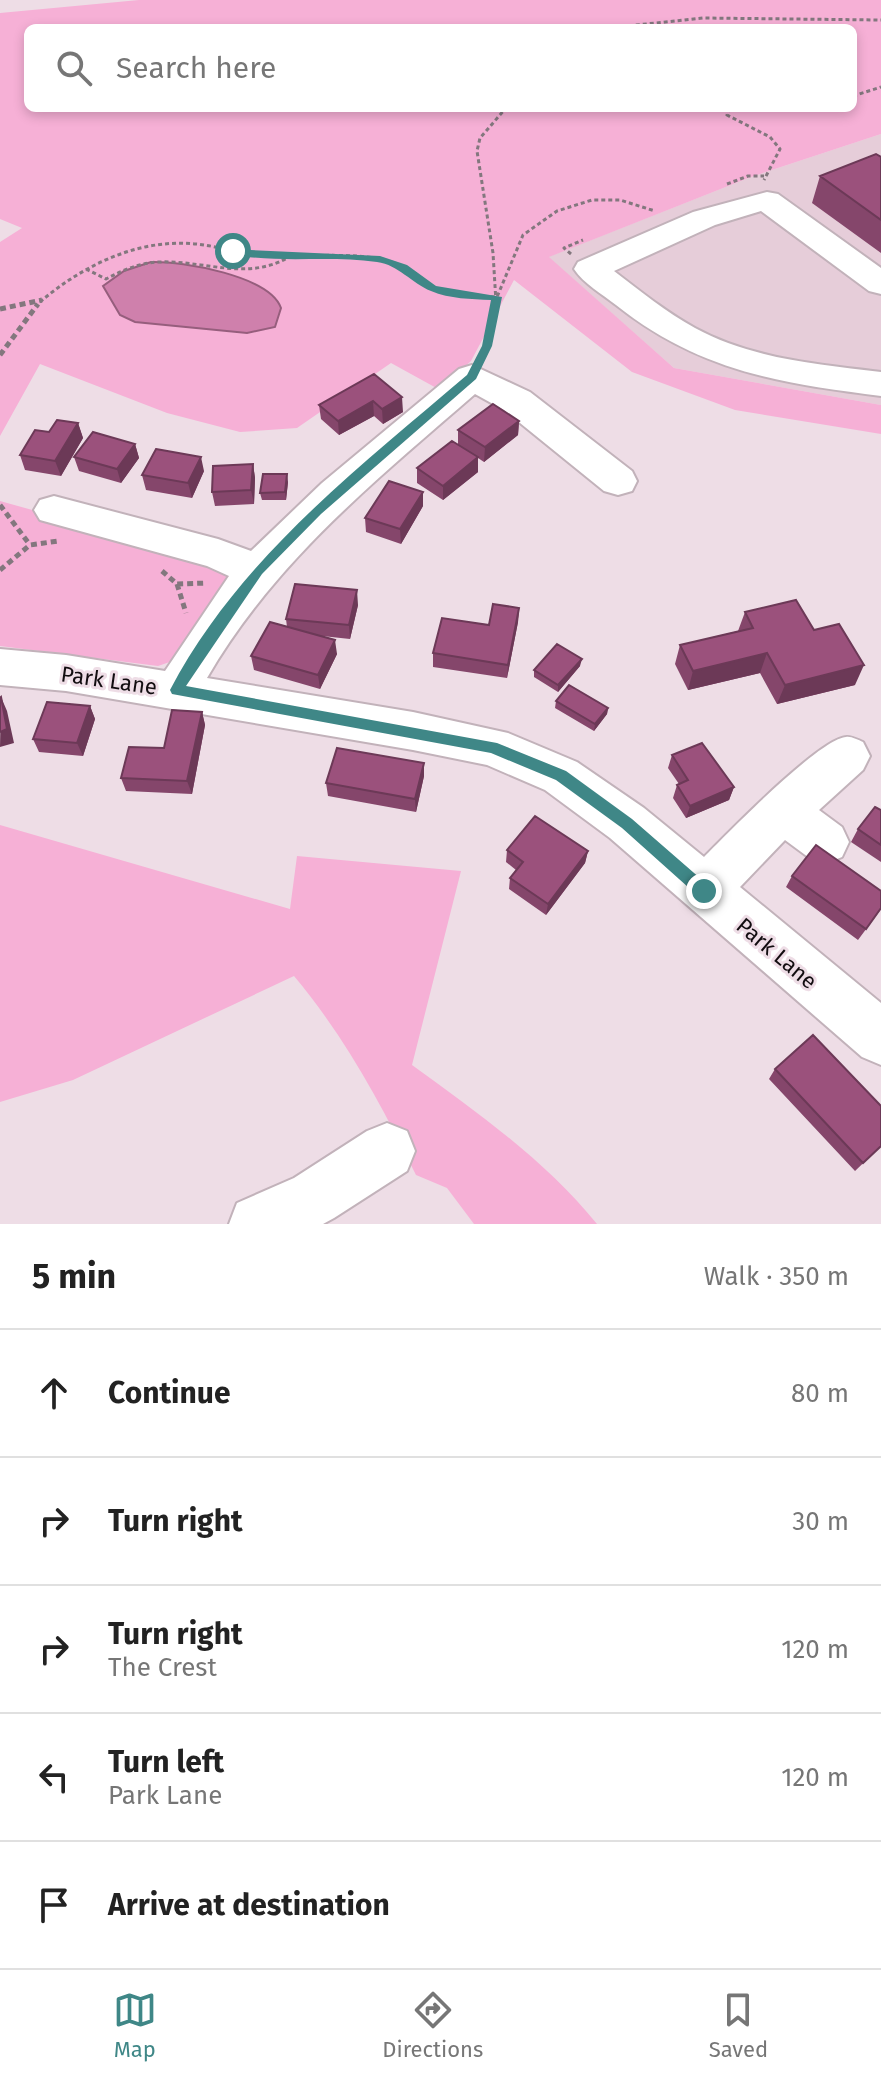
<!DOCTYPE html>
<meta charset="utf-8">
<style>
:root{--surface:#fff;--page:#f6f6f6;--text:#222;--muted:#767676;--line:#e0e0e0;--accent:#3f8787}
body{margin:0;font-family:"Fira Sans",sans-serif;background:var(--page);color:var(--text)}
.stop{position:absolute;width:24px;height:24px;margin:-18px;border:6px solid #3f8787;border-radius:50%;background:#fff}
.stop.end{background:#3f8787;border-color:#fff;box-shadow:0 2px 8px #0008}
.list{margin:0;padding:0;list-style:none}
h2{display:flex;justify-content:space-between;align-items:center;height:104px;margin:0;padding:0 32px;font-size:34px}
h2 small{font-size:26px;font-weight:400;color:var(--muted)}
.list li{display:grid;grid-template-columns:52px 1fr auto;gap:24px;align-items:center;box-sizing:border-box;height:128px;padding:0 32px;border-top:2px solid var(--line)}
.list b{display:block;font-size:30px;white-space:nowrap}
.list p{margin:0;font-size:26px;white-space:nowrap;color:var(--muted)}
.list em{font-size:26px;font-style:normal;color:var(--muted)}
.icon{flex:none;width:44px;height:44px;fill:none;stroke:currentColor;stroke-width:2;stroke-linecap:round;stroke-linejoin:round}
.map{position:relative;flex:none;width:881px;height:1224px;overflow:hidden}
.search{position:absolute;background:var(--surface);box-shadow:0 4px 12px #0003;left:24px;right:24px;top:24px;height:88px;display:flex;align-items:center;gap:20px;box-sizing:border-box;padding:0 28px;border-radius:12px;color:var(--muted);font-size:30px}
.sheet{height:744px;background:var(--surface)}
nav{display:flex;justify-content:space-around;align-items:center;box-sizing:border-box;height:112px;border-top:2px solid var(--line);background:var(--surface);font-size:22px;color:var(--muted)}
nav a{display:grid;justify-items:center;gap:4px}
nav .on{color:var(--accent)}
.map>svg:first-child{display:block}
.built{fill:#e6cdd9}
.green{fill:#f6b0d6;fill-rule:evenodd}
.water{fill:#cf80ac;stroke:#965e7d;stroke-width:2}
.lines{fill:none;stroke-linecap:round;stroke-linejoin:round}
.minor-casing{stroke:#c2b2ba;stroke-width:4}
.path-far1{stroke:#83777e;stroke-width:3;stroke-dasharray:4 3;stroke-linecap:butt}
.path{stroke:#83777e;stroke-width:5;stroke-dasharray:6 4;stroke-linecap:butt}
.minor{fill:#fff;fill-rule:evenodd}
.wall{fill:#85466b}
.shaded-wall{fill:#6c3957}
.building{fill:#9b517c;stroke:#6c3957;stroke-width:2}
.route{fill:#3f8787}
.labels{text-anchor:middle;stroke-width:6;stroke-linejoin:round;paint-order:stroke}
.street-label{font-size:22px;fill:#120d10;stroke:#eedde6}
</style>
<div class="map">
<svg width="881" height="1224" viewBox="0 0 881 1224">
<rect width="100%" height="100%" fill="#eedde6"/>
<path class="built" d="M881,134V405L674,368L548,257L751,177Z"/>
<path class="green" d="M139,0H881V134L751,177L549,257L674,368L881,405V434L735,410L632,372L514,280L471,361L440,390L391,363L297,428L240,432L167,413L40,364L0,436V242L22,228L0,219V13ZM28,28H853V108H28Z
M0,501L215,561L237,572L190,655L158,666L0,646Z
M0,825L290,909L297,856L461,871L412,1065C478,1113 545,1160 597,1224H474L447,1188L416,1175C381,1104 345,1037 294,976L73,1080L0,1102Z"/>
<path class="water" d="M151,262C183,261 270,276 281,308L275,327L247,333L135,322L120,315L103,286L124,271Z"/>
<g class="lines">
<defs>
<path id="minor" d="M767,192L778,194L881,268V294L869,291L761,211L715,225L614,271C640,291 666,312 695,328C752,359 817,364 881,372V396C779,383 699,371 616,305C602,294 584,284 574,269L578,262L693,212Z
M472,365L530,392L632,471L637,481L632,491L618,495L604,491L504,410L475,394C375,481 274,562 207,678L413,712L508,733L577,762L644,808L704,857C726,835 819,739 846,737C851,736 858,740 863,742L870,756L863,770L819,810L842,827L849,842L842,857L825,864L808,857L785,840L740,887L881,1003V1065L862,1057L610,838L545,790L487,765L413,750L66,691L0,685V649L66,655L165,671L229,576L207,566L40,520L34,510L40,500L54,496L218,539L251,551L322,483L459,369Z
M387,1123L407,1131L415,1151L407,1171L334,1218L323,1224H229L237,1203L294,1178L367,1131Z"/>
</defs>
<use href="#minor" class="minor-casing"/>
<path class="path-far1" d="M608,28L703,18L881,20
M853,96L881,87
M730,108L727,115L770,137L780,149L764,180
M727,184L748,176H764
M571,254L564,248L583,240
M86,269L106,279C123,270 139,263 159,262C202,260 247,281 287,258
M40,302C82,266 138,238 196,244C220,246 243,256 268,256C299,257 355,252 384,260C403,266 414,278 431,287C451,298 475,296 497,297L523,235L557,211L592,200H620L655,211
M496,302L493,253L477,151L480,138L506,108"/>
<path class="path" d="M0,309L42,300
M483,354L492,329L496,300
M0,355L38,304
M0,505L30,545
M0,570L30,545L58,541
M162,571L177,584L207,583
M177,584L186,613"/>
<use href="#minor" class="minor"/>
</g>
<path class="wall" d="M881,157V253L812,203L820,176Z
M374,374L403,412L383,424L374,416L339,435L321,419L319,405Z
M519,421L518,435L484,462L478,458V472L443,500L417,483V468L458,445V430Z
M78,423L83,438L61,476L25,470L20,455Z
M135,444L139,458L121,483L79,471L74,457Z
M253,464L255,478L254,504L215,506L212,492Z
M204,471L192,498L146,490L142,475Z
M288,482L286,500H262L260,493Z
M423,506L401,544L366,532L365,518Z
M358,605L350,639L322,636L337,654L320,689L254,670L251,656L287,627L286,619Z
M519,608L518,622L507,678L433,667V653L489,625Z
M745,612L814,630L855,685L777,704L760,673L688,690L675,664L680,645L738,631Z
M580,666L558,692L534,677V670Z
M556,701L608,708L607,714L594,731L555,708Z
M90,706L95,719L83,756L39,752L33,739Z
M202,712L205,725L192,794L126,791L121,778L164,748Z
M672,755L734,787L729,800L686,818L673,798L677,785L679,784L668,768Z
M424,776L416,812L328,796L326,783Z
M881,810V862L851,842L858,829Z
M507,850L588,851L585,863L546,915L509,889L510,878L516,870L506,862Z
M792,876L881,891V909L858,940L786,887Z
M775,1069L881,1146L855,1171L769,1079Z"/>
<path class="shaded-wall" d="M402,397L403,412L383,424L382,409Z
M373,401L374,416L339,435L338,421Z
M519,421L518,435L484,462L485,447Z
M78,423L83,438L61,476L55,461Z
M135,444L139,458L121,483L117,469Z
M201,457L204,471L192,498L188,483Z
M478,457V472L443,500V486Z
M253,464L255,478L254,504L251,490Z
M287,474L288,482L286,500L285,492Z
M423,492V506L401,544L400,529Z
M357,590L358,605L350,639L349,625Z
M519,608L518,622L507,678L508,665Z
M335,640L337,654L320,689L318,675Z
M767,653L760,673L688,690L693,671Z
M582,659L580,666L558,692V685Z
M864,665L855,685L777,704L785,685Z
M1,697L7,711L14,743L0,747Z
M90,706L95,719L83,756L77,743Z
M608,708L607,714L594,731L595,724Z
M202,712L205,725L192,794L187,781Z
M424,763V776L416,812L415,799Z
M734,787L729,800L686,818L690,806Z
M588,851L585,863L546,915L548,904Z"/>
<path class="building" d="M876,154L881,157V220L820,176Z
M374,374L402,397L382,409L373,401L338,421L319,405Z
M493,404L519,421L485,447L458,430Z
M57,420L78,423L55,461L20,455L35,430L49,432Z
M93,432L135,444L117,469L74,457Z
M452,441L478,457L443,486L417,468Z
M156,449L201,457L188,483L142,475Z
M253,464L251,490L212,492L213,466Z
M263,474H287L285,492L260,493Z
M389,481L423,492L400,529L365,518Z
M295,584L357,590L349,625L286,619Z
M796,600L814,630L839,624L864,665L785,685L767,653L693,671L680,645L753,628L745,612Z
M493,604L519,608L508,665L433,653L442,618L489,625Z
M270,622L335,640L318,675L251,656Z
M557,644L582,659L558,685L534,670Z
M569,685L608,708L595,724L556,701Z
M1,697L7,729L0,732V698Z
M47,702L90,706L77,743L33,739Z
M172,710L202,712L187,781L121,778L129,747L164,748Z
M702,743L734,787L690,806L677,785L688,780L672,755Z
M337,748L424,763L415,799L326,783Z
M875,807L881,810V845L858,829Z
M535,816L588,851L548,904L510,878L523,862L507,850Z
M816,845L881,891V908L866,929L792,876Z
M813,1035L881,1106V1146L863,1163L775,1069Z"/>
<path class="route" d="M229,249L380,256L407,265L436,286L502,297L492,346L476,379L321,514L262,574L186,686L497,743L566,771L632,819L709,886V896H698L622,828L556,780L491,753L172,694L170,690C239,559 357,469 467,375L482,346L491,300C471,299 450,299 431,291C411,283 399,265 377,262C328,255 278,264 229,254Z"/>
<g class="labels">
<g class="street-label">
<text transform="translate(109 680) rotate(8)" y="8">Park Lane</text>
<text transform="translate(777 953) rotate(40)" y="8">Park Lane</text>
</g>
</g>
</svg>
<div class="stop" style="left:233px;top:251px"></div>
<div class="stop end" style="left:704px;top:891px"></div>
<div class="search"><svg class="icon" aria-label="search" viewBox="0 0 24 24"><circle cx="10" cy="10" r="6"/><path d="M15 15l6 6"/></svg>Search here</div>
</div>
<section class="sheet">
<h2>5 min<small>Walk · 350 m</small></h2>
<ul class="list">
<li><svg class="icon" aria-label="ahead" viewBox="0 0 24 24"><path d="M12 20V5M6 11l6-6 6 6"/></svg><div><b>Continue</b></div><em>80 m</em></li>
<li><svg class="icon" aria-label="right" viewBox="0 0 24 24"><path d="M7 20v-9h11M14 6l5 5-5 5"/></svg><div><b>Turn right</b></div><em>30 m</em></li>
<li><svg class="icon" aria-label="right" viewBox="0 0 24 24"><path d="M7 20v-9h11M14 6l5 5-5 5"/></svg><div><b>Turn right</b><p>The Crest</p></div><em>120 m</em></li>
<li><svg class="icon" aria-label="left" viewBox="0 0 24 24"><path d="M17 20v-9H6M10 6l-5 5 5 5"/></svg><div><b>Turn left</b><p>Park Lane</p></div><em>120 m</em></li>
<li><svg class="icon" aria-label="arrive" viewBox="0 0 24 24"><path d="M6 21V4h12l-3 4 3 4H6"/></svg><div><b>Arrive at destination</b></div></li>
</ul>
</section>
<nav>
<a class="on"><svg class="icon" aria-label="map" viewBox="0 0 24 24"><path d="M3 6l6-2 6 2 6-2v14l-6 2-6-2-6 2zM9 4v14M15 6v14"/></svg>Map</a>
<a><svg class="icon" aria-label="directions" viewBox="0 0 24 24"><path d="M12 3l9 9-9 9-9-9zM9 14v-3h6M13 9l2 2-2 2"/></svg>Directions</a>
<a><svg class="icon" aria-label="saved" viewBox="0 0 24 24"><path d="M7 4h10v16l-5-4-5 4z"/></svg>Saved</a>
</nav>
